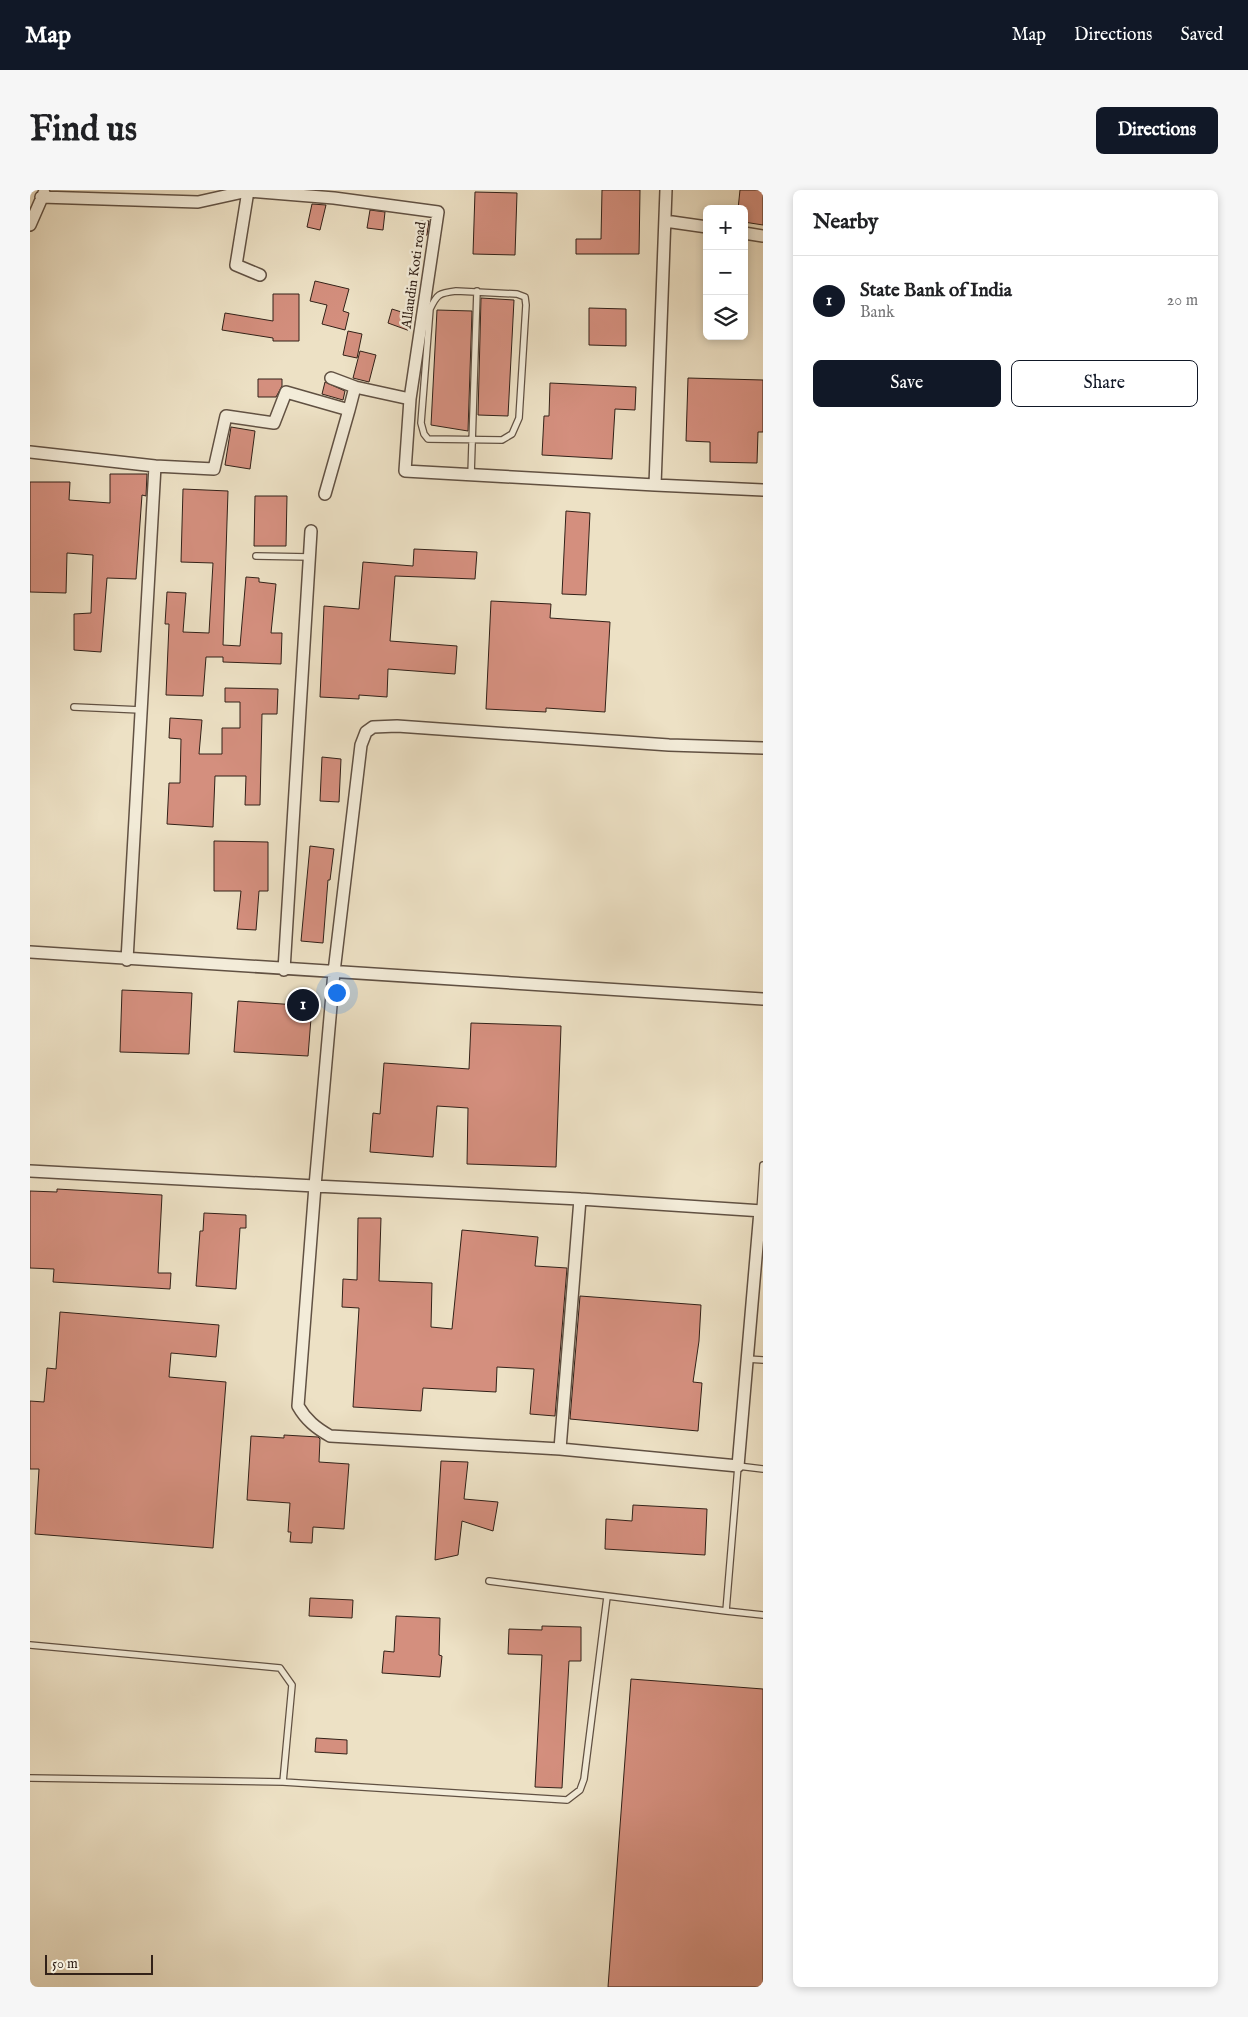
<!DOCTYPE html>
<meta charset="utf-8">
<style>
:root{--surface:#fff;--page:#f6f6f6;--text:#202124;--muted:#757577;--line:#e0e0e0;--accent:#111827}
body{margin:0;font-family:"IM FELL English",serif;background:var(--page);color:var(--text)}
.controls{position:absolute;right:15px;top:15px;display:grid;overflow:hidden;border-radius:8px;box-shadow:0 2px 8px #0003}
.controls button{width:45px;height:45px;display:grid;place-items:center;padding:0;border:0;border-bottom:1px solid var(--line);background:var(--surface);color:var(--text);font:25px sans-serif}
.scale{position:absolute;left:15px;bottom:12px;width:108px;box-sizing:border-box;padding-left:5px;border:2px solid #322118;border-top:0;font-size:14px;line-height:18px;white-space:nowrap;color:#322118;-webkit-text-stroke:4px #f3ecd9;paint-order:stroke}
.you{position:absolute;left:306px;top:802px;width:18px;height:18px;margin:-12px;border:4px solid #fff;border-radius:50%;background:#1a73e8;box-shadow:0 0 0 8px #1a73e833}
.badge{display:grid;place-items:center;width:32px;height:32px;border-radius:50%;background:var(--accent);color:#fff;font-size:16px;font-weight:700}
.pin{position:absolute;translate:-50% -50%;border:2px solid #fff;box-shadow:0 1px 5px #0006}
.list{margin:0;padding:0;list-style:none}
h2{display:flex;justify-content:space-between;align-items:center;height:65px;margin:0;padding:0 20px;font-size:21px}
h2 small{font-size:16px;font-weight:400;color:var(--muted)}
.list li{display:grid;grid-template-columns:32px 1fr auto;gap:15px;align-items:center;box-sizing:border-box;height:90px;padding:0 20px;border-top:1px solid var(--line)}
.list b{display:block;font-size:19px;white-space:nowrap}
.list p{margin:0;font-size:16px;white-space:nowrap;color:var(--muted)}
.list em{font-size:16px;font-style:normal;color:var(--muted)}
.actions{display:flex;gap:10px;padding:15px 20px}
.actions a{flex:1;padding:11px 0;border:1px solid var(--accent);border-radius:8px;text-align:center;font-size:18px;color:var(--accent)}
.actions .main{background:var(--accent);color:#fff}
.icon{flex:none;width:28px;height:28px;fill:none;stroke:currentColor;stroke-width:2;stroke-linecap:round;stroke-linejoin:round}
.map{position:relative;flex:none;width:733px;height:1797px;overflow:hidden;border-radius:8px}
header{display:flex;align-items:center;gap:30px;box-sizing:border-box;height:70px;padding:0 25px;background:var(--accent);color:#fff}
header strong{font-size:24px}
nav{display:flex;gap:28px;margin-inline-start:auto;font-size:18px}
.intro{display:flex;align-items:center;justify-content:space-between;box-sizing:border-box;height:120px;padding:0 30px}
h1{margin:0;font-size:35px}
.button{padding:12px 22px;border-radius:8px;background:var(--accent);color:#fff;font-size:18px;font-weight:700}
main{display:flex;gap:30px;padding:0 30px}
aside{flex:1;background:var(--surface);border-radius:8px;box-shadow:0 2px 8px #0003}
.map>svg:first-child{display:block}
.building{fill:#d48f7e;stroke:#322118}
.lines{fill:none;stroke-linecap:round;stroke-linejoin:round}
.service-casing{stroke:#615143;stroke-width:8}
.minor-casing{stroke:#615143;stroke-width:14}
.service{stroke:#f3ecd9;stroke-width:5.5}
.minor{stroke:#f3ecd9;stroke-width:11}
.labels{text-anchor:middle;stroke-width:5;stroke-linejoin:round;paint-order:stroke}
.street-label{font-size:14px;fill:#322118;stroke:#f3ecd9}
</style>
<header>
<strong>Map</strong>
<nav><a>Map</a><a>Directions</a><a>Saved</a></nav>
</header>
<div class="intro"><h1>Find us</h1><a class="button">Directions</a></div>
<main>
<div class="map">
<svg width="733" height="1797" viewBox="0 0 733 1797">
<rect width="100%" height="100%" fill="#ede1c5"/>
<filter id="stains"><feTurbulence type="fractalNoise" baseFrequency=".004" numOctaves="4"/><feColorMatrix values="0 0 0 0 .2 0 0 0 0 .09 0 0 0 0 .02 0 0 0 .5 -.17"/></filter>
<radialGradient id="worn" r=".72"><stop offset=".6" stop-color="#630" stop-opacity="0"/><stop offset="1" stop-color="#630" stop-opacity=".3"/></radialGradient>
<path class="building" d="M572,0H610L609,64H546V49H571Z
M710,0H733V35L714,32V19H708Z
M445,2L487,3L485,65L443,64Z
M282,14L296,15L290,40L277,37Z
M340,20L355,22L353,40L337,38Z
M389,31H399L397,45H388Z
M285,91L319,99L313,121L319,123L315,140L292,134L297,115L280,111Z
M243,104H269V151H243V148L192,140L195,123L243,131Z
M451,108L484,110L478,226L448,225Z
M559,118L596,119V156L559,155Z
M362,119L384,126L380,141L358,133Z
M407,120L442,121L438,241L401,235Z
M318,141L332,144L327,168L313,165Z
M330,161L346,165L339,192L323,188Z
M658,188L733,190V242H728L727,273L680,272V252L656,251Z
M228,189H252V196L246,207H228Z
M295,192L315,201L313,210L292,204Z
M520,193L606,197L605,220L585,219L582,269L512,265L514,226H519Z
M201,237L225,241L220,279L195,275Z
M80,284H117L116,306L112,305L106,389L77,388L71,462L44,460V424L61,423L63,365L37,363L36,403L0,402V292H40L39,310L80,313Z
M153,299L198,301L193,455L210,456L216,387L229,388V392L246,394L241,443H252L251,474L193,472V467H176L173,506L136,505L139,434H135L137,402L156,403L153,442L179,443L183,373L151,372Z
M225,306H257L256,356H224Z
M536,321L560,323L556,405L532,404Z
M384,359L447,362L445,389L365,386L360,451L427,456L425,484L358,479L357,507L329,505V509L290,507L294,416L329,419L333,372L383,376Z
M461,411L521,414L520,428L580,432L575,522L516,518V522L456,519Z
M195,498L248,499L247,524H232L230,615H215L216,586H185L183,637L137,634L139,593H150L151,549L139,548L140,528L172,530L169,564H192V538H210V512H195Z
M292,567L311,569L309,612L290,611Z
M184,651L238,652V701H229L226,740L207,739L211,701H184Z
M280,656L304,659L300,690H298L293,753L271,751Z
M92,800L162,803L159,864L90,862Z
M208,811L282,816L278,866L204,862Z
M441,833L531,836L526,977L437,974L438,918L407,916L403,967L340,962L343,923L350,924L354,873L439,879Z
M27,999L132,1005L128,1083H141L140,1099L23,1092L24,1079L0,1078V1001L27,1002Z
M174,1023L216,1025V1038H210L206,1099L166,1096L170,1041H173Z
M328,1028H351L349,1091L402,1093L401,1137L422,1139L432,1040L508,1047L505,1076L537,1078L525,1226L500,1224L504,1179L467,1177L466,1202L393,1198L391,1221L323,1217L329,1118L312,1117L313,1089L327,1090Z
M550,1106L671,1115L669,1151L663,1192L672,1193L668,1241L540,1229Z
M30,1122L189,1135L186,1167L141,1163L139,1187L196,1192L183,1358L5,1344L9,1279H0V1211L14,1212L17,1178L26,1179Z
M254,1245L288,1247L290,1249L289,1272L319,1274L314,1339L283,1337L282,1353L260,1352L261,1342H258L260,1313L217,1310L221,1246L254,1248Z
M411,1271L438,1272L434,1309L468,1312L463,1341L432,1331L428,1365L405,1370Z
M603,1315L677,1319L675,1365L575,1359L576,1329L602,1331Z
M280,1408L323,1410L322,1428L279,1426Z
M366,1426L410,1428L409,1465L412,1466L410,1487L352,1483L354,1461L364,1462Z
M512,1436L551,1437V1471H539L532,1598L505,1597L512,1465L478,1464L479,1439L512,1440Z
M601,1489L733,1499V1797H578Z
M286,1548L317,1550V1564L285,1562Z"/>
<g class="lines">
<defs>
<path id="service" d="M426,101L487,104L495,107L496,115L489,228L482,244L472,250L398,249L394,244L391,233L400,119C407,104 409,103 426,101Z
M441,285L447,101
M226,366L280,367
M44,517L111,520
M730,1021L733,975
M717,1169L733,1170
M733,1279L708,1276L696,1421L733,1425
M459,1391L696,1421
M0,1455L250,1478L262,1495L253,1592L537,1610L550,1600L554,1589L577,1407
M0,1588L253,1592"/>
<path id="minor" d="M218,1L206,75L230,85
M11,7L168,12L218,1L304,8L408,22L380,209L375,281L625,295L733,300
M635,31L677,37
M0,35L14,3
M714,43L733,46
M301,188L325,197
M0,262L125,276L97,770
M125,276L184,279L196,226L244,233L256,202L319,220L325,197L380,209
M625,295L636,0
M295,304L319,220
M733,558L639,555L367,536L343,537L336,542L331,555L304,782L285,996L550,1009L733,1021
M0,762L733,809
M254,780L281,341
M0,981L285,996L268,1216C276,1230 286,1238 300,1246L530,1259L708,1276L730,1021
M530,1259L550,1009"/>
</defs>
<use href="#service" class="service-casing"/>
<use href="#minor" class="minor-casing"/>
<use href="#service" class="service"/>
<use href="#minor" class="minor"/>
</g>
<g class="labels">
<g class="street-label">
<text transform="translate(383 85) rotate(-82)" y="5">Allaudin Koti road</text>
</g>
</g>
<rect width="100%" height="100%" filter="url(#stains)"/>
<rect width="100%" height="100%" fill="url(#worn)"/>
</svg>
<div class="controls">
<button>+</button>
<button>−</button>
<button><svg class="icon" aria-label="layers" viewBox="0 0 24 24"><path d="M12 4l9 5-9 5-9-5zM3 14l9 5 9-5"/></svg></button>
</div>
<div class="scale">50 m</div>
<div class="you"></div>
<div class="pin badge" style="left:273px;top:815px">1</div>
</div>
<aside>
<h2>Nearby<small></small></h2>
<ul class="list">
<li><span class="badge">1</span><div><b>State Bank of India</b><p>Bank</p></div><em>20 m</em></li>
</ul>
<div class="actions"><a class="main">Save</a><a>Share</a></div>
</aside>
</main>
